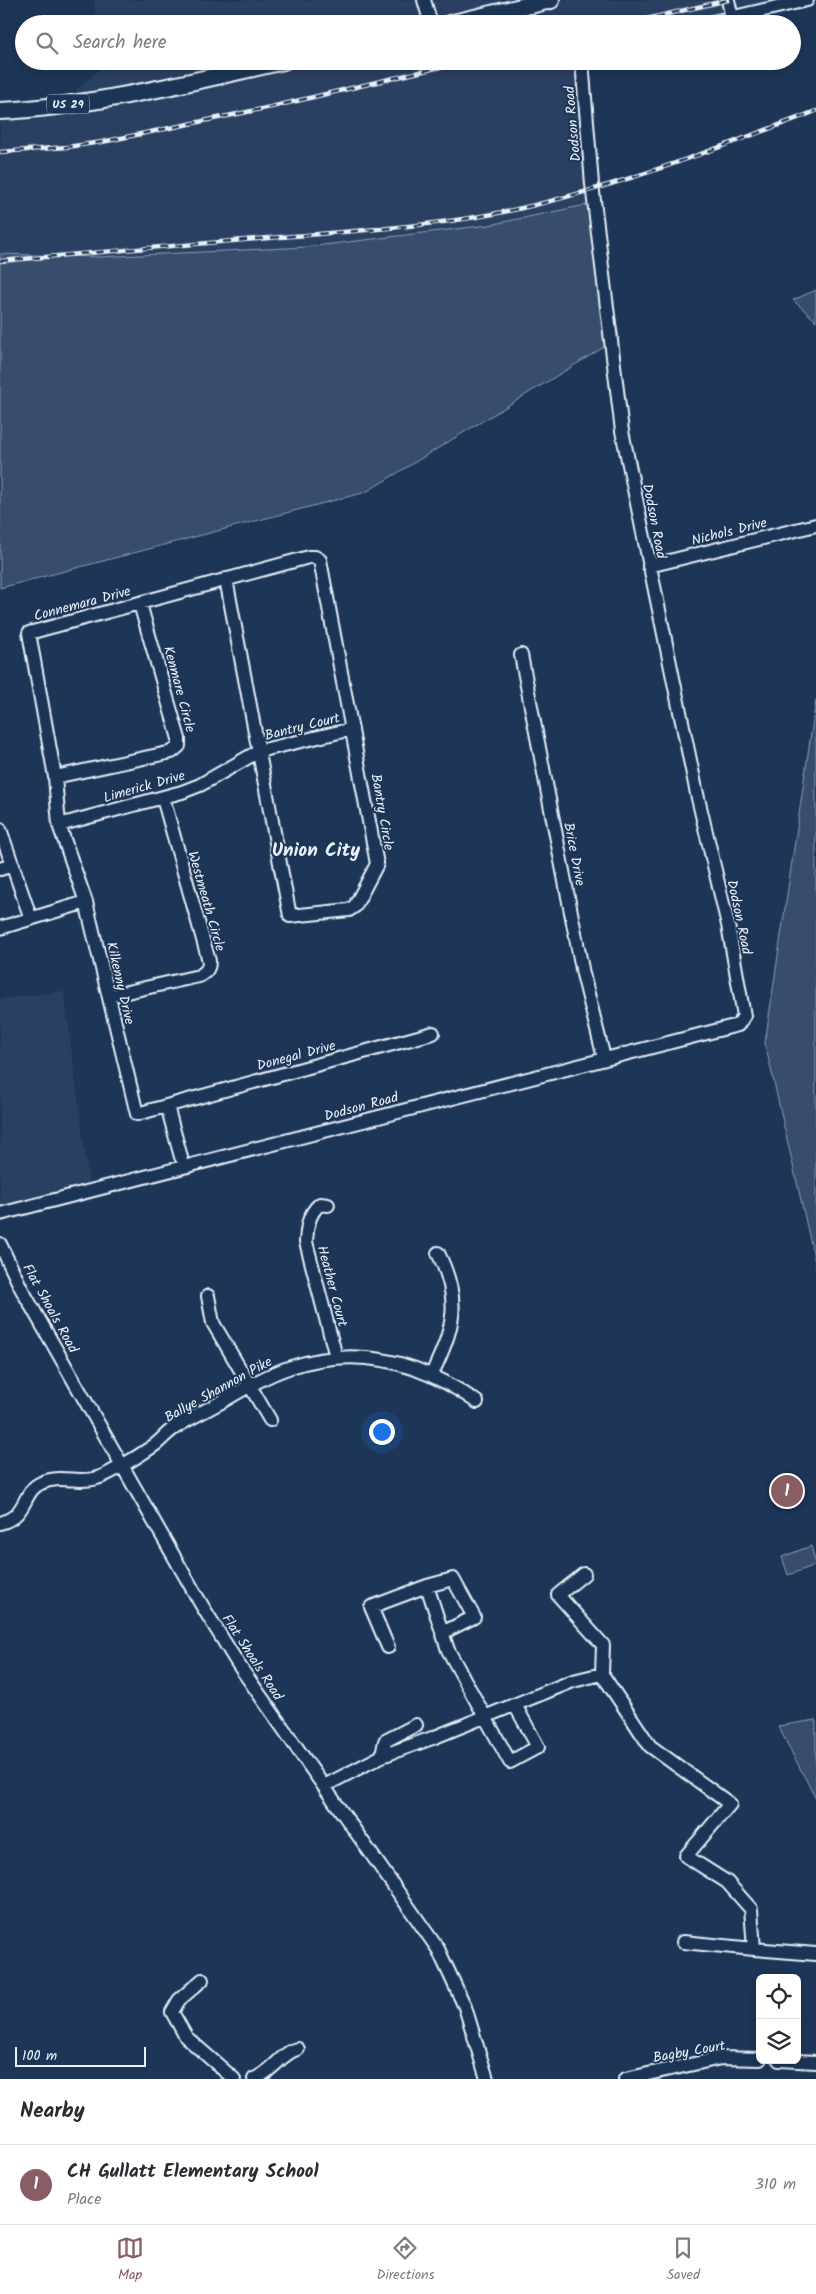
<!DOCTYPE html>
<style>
:root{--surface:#fff;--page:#f2f2f3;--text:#2b2b33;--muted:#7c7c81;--line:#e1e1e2;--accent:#8a5d65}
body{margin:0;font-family:Kalam,sans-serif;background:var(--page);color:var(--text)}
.controls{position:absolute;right:15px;bottom:15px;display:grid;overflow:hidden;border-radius:8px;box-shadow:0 2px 8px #0003}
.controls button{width:45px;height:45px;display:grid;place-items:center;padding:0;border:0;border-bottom:1px solid var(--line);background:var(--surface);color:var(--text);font:25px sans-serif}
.scale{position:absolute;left:15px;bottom:12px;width:131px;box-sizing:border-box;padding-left:5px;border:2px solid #e8f1f8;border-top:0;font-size:14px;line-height:18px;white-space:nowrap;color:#e8f1f8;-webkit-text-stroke:4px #1d3557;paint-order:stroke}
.you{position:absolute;left:381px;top:1431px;width:18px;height:18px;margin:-12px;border:4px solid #fff;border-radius:50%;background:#1a73e8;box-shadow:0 0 0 8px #1a73e833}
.badge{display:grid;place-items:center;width:32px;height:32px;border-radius:50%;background:var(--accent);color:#fff;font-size:16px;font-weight:700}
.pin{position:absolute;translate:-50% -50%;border:2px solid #fff;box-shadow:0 1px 5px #0006}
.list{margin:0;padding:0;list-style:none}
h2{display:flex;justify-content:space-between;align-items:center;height:65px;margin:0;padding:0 20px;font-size:21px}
h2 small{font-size:16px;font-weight:400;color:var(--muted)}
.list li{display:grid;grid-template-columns:32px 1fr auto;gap:15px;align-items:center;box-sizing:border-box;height:80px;padding:0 20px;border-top:1px solid var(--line)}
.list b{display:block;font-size:19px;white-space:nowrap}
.list p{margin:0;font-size:16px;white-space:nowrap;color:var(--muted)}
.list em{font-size:16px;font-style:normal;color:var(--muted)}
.icon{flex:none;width:28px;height:28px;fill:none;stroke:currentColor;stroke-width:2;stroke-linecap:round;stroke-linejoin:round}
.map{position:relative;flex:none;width:816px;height:2079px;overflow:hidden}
.search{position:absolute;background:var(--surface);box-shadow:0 2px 8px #0003;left:15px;right:15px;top:15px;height:55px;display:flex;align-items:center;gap:12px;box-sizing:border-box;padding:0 18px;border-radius:28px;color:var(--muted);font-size:19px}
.sheet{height:145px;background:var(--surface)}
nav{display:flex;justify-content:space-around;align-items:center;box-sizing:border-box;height:70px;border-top:1px solid var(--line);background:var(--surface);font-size:14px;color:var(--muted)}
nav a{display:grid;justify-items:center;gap:2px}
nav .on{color:var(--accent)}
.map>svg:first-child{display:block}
.built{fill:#2a4162}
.green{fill:#374d6c;stroke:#909fb2}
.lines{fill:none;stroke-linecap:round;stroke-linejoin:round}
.minor-casing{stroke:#e8f1f8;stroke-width:16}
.major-casing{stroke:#e8f1f8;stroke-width:20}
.minor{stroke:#1d3557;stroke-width:12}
.major{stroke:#1d3557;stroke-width:16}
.rail-casing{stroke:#e8f1f8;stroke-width:4.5}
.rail{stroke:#1d3557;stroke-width:2.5;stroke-dasharray:8;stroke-linecap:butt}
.labels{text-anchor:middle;stroke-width:4;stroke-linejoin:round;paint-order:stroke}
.shield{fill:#1d3557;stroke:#abb9c8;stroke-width:1}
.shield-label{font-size:12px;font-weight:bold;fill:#e8f1f8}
.street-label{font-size:14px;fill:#e8f1f8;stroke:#1d3557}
.district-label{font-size:19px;font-weight:bold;fill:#e8f1f8;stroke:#1d3557}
</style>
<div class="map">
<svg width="816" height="2079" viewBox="0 0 816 2079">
<rect width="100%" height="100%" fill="#1d3557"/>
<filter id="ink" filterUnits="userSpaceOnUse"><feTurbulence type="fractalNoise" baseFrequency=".02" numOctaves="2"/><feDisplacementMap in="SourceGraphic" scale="10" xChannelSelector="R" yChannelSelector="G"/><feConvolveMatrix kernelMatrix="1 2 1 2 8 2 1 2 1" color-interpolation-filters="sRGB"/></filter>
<g filter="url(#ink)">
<path class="built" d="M94,0H307V2L314,0H816V3L718,24H97Z
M102,61H593L584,64L596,203L490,225L307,247L99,257L0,254V119L65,101L103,66Z
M64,991L91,1200L0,1219V999Z"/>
<path class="green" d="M596,203L619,338L366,492L0,588V254L99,257L307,247L489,225Z
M816,290V321L793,300Z
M816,700V1266L765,1043Z
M811,1546L816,1565L788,1575L782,1557Z
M816,1720V1799L778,1726Z"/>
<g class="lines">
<defs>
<path id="minor" d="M424,0L431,24
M728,0L732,18
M704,24L807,0
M649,566L816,525
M226,579L290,916L349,910L355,906L377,864L320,560L315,557H309C216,582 122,608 29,633L55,777L59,825L86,902L137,1114L433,1033
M521,655L583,974L604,1058
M55,777L172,752L179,746V739L140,604
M59,825L182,792L200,785L259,751L352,729
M0,829L31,919
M0,869L13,865
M0,928L86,902
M109,996L199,976C206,972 209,969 209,961L163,798
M167,1106L181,1157
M328,1205L320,1204C308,1214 307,1228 306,1242L336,1357
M0,1214L738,1025L744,1016L728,925L697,794L622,431L592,184L582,61
M0,1244L21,1288L201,1604L238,1664L438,1949L465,2007L487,2079
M208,1296L213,1323L270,1420
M432,1374C454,1327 462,1301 438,1253
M0,1523C28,1516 22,1491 41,1483C59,1474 79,1484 97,1478C109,1475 145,1452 156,1444C162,1439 167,1433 173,1429C189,1418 207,1410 223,1401C245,1388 267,1375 291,1367C358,1345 421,1362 477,1402
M584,1574L558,1595L603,1645L602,1674
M427,1586L453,1579L474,1617L442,1633
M388,1647L371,1607L427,1586L448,1650L510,1762L538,1747L515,1705
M382,1756L385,1741L416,1725
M324,1786L382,1756L435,1737L573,1681L602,1674L650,1746L730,1804L686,1856L727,1882L751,1909L754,1949L816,1954
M683,1942L754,1949
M202,1980L179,2000L172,2012L186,2037L234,2079
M779,2060L816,2062
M254,2079C273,2072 283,2051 298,2049
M625,2079L721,2058L760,2059"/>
<path id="major" d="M449,24L551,0
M0,111C96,106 190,82 284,61"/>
</defs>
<use href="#minor" class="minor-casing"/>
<use href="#major" class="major-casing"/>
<use href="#minor" class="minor"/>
<use href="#major" class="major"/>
<defs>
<path id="rail" d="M625,24L728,0
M0,152L67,147L102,142L271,107L466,61
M0,261C98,252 195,244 293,236C369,230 447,225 522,208C623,185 719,148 816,111"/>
</defs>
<use href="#rail" class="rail-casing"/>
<use href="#rail" class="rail"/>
</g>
</g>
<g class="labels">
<rect class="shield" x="47" y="94.5" width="42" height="19" rx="4"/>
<g class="shield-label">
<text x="68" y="108">US 29</text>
</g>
<g class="street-label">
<text transform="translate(572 124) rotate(-95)" y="5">Dodson Road</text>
<text transform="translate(655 521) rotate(79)" y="5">Dodson Road</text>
<text transform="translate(729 531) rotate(-14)" y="5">Nichols Drive</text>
<text transform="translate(82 603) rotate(-15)" y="5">Connemara Drive</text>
<text transform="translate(180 689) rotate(75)" y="5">Kenmare Circle</text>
<text transform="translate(302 726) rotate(-14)" y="5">Bantry Court</text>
<text transform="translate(144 786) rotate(-16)" y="5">Limerick Drive</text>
<text transform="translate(383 812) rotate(80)" y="5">Bantry Circle</text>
<text transform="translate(575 854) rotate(79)" y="5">Brice Drive</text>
<text transform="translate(207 901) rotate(74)" y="5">Westmeath Circle</text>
<text transform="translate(740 917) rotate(78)" y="5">Dodson Road</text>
<text transform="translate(121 983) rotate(77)" y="5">Kilkenny Drive</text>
<text transform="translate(296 1055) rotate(-15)" y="5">Donegal Drive</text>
<text transform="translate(361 1106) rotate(-15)" y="5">Dodson Road</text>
<text transform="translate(333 1286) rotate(75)" y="5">Heather Court</text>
<text transform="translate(51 1308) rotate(61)" y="5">Flat Shoals Road</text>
<text transform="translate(218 1389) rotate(-29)" y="5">Ballye Shannon Pike</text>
<text transform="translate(253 1657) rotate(57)" y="5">Flat Shoals Road</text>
<text transform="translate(689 2051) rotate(-10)" y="5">Bagby Court</text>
</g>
<g class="district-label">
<text x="316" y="856">Union City</text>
</g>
</g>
</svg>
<div class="controls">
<button><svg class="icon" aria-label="locate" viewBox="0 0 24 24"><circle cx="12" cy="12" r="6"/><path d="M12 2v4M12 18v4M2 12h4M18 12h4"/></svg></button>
<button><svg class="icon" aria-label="layers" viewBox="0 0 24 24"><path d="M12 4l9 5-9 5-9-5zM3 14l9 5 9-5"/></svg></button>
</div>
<div class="scale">100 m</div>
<div class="you"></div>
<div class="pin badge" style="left:787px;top:1491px">1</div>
<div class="search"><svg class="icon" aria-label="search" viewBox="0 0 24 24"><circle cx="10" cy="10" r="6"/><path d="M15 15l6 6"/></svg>Search here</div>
</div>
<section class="sheet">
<h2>Nearby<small></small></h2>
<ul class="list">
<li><span class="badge">1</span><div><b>CH Gullatt Elementary School</b><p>Place</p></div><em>310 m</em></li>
</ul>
</section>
<nav>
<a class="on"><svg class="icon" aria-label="map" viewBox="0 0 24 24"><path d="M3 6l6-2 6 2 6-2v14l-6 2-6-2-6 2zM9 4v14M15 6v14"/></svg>Map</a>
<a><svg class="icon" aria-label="directions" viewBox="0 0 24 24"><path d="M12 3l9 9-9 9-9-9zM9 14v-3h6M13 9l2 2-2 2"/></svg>Directions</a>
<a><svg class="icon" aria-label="saved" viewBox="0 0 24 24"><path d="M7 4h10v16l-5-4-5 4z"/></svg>Saved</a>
</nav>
